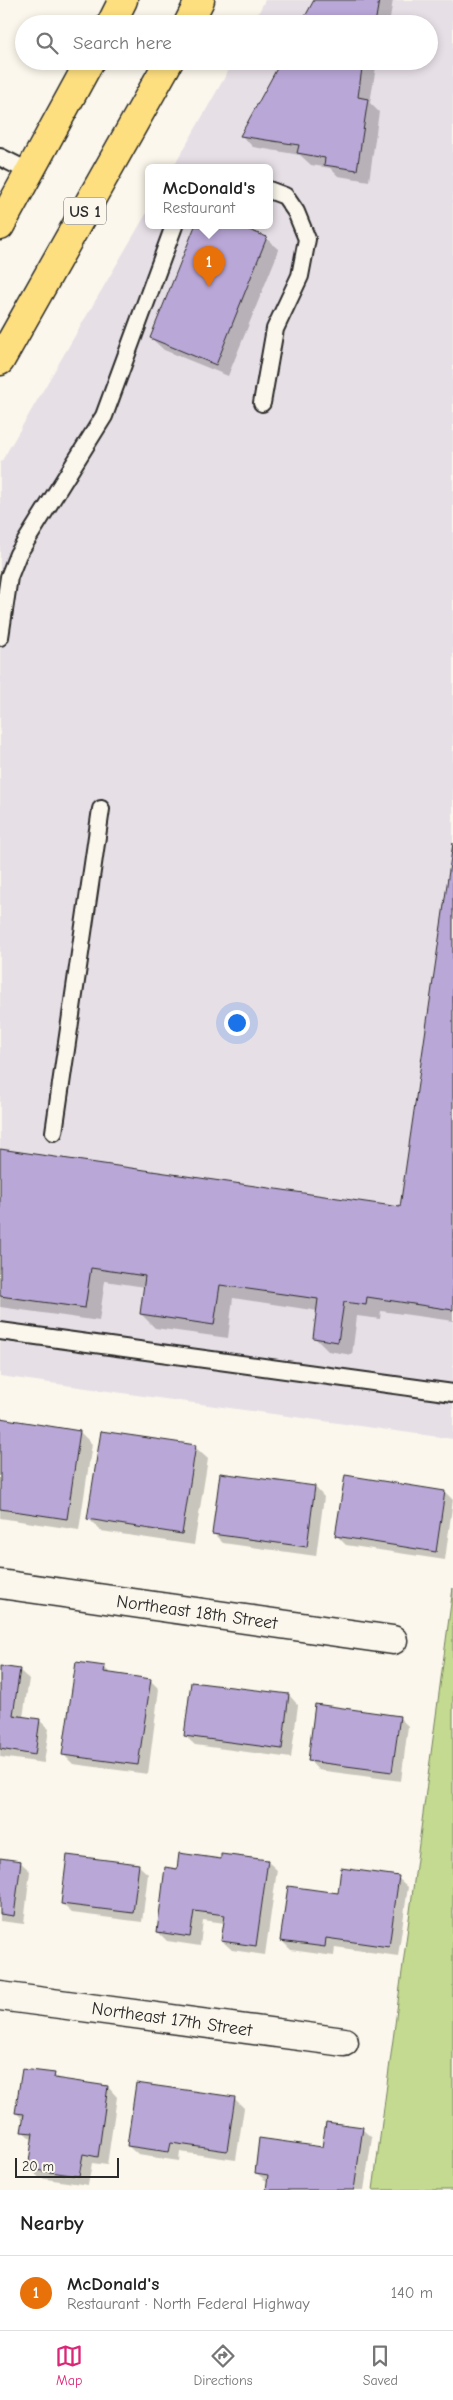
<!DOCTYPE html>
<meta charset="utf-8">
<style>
:root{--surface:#fff;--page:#f6f6f6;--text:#222;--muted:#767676;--line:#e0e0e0;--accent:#db2777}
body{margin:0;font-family:"Comic Neue",sans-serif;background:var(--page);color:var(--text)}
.scale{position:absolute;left:15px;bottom:12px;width:104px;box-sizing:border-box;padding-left:5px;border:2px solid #2b2b2b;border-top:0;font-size:14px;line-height:18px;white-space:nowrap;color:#2b2b2b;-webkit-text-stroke:4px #fbf7ec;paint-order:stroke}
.you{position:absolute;left:236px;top:1022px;width:18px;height:18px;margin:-12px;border:4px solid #fff;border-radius:50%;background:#1a73e8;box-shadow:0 0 0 8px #1a73e833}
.badge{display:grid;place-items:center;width:32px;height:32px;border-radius:50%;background:var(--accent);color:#fff;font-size:16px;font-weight:700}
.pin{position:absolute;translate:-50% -41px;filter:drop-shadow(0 1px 2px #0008)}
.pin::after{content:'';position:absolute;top:26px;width:18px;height:15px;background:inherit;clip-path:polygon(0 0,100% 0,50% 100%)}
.popup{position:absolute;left:145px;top:164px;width:128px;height:65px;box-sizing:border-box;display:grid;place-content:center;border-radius:8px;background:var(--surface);filter:drop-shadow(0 1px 4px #0005);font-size:16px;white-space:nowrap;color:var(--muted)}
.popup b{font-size:19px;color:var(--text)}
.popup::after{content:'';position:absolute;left:50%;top:100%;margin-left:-10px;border:10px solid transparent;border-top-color:var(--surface)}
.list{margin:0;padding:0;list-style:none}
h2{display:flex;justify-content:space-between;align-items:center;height:65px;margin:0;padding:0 20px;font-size:21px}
h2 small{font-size:16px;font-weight:400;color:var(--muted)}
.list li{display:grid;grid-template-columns:32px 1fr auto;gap:15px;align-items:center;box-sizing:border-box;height:75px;padding:0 20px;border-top:1px solid var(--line)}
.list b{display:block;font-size:19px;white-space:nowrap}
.list p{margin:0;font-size:16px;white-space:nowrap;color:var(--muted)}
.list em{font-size:16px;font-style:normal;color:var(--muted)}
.icon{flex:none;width:28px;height:28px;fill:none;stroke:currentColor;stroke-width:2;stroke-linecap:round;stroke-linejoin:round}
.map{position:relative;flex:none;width:453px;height:2190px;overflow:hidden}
.search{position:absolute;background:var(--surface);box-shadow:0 2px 8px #0003;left:15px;right:15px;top:15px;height:55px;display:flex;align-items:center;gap:12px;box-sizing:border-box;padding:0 18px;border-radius:28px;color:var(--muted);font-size:19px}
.sheet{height:140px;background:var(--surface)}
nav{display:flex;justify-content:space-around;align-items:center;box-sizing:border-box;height:70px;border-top:1px solid var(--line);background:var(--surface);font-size:14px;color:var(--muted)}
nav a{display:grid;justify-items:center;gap:2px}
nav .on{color:var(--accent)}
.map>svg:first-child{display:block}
.built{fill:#e7dfe6}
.green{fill:#c3da90;stroke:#77825e}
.shadow{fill:#0003}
.building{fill:#b9a7d7;stroke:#2b2b2b}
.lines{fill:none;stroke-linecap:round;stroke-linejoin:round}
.service-casing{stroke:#2b2b2b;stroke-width:20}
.minor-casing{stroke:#2b2b2b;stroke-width:31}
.primary-casing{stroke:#2b2b2b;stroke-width:31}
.service{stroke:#fbf7ec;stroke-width:16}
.minor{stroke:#fbf7ec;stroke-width:28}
.primary{stroke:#fedf80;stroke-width:28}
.labels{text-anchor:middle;stroke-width:4;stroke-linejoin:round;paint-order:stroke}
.shield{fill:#fbf7ec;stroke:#696865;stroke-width:1}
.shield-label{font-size:16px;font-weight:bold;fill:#2b2b2b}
.street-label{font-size:18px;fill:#2b2b2b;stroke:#fbf7ec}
</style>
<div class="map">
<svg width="453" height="2190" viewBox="0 0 453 2190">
<rect width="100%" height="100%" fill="#fbf7ec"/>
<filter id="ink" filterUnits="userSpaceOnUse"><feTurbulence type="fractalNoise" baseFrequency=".02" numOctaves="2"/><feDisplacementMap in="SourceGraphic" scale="10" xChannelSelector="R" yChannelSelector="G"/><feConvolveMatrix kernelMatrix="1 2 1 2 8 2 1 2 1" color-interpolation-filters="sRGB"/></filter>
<g filter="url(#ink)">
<path class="built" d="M265,0H453V1439L0,1376V464L149,209V226H269V168H173L234,61H429V24H253Z"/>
<path class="green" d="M453,1588V2190H373Z"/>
<path class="shadow" d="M316,0H393L389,24H303Z
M282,61H377L370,103L379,112L369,181L338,176L330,168L311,165L300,155L253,147L241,135Z
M196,226H235L266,238L279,250L228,376L164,350L151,338Z
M453,852V1321L381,1311L380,1319L357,1316L352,1355L328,1351L314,1337L318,1311L233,1298L228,1338L155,1328L141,1314L145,1287L105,1281L99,1321L0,1307V1151L401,1209Z
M0,1419L80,1432L92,1444L79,1530L0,1518Z
M195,1447L208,1459L194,1545L101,1531L89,1519Z
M315,1487L324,1497L316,1556L223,1543L213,1533Z
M445,1492L453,1500L445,1560L346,1545L337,1536Z
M0,1667L19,1670L29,1679L23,1717L39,1720L49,1729L44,1763L0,1757Z
M104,1667L112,1675L150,1680L159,1689L148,1774L73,1764L64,1755Z
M289,1695L298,1705L291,1758L195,1745L185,1736Z
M399,1717L408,1726L401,1781L318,1770L309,1760Z
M0,1859L20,1862L30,1871L24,1924L0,1921Z
M267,1861L277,1870L265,1955L232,1950L222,1941L225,1923L203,1920L200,1946L167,1941L158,1932L178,1871Z
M138,1865L148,1874L142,1922L72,1913L62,1904Z
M398,1878L408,1887L398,1956L335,1947L334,1956L291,1950L282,1941L339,1894Z
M54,2075L60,2080L108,2087L117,2097L107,2165L92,2163L88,2185L39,2178L30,2168L34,2141L22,2131L24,2120L16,2113Z
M235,2099L244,2108L236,2160L180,2152L179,2161L138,2155L128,2146Z
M362,2129L372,2138L364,2190H267L268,2182L256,2173L323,2148Z"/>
<path class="building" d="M314,0H379L375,24H301Z
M281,61H363L358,97L368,99L357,170L324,165L325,158L297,153L299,145L240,136Z
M195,226H239L267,237L216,365L150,338Z
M453,843V1310L367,1297L366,1305L344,1302L338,1342L313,1338L318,1299L220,1285L214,1325L140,1314L145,1276L91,1268L85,1308L0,1296V1149L400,1207Z
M0,1418L80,1431L67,1519L0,1509Z
M101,1431L196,1445L182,1534L87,1519Z
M220,1473L315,1486L307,1547L212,1534Z
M345,1475L445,1491L436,1552L335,1536Z
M76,1662L105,1666L104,1672L151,1679L138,1765L62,1755Z
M0,1666L20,1669L13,1715L40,1719L35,1755L0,1749Z
M191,1682L289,1694L282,1749L184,1736Z
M315,1704L400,1716L392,1772L308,1761Z
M179,1853L221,1859V1854L268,1860L256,1946L221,1941L225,1915L194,1911L190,1937L157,1932L165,1867L177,1869Z
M67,1855L139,1864L133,1913L61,1904Z
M0,1858L21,1861L14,1916L0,1914Z
M341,1868L399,1876L389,1947L326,1938L325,1947L280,1941L288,1886L338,1893Z
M22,2069L55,2073L54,2078L108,2086L98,2157L83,2154L79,2176L28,2169L33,2133L21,2132L24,2114L15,2113Z
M136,2083L235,2097L227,2151L171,2143L169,2152L127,2146Z
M326,2122L363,2127L354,2190H266L268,2175L255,2173L259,2138L322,2147Z"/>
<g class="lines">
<defs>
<path id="service" d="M0,157L30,172
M262,403L275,329L300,276L307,239L296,212L285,196L269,190
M0,637L9,577L18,554L104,416L174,226
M54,1132L101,809
M0,1331L453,1393"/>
<path id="minor" d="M0,1584L393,1640
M0,1996L344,2042"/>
<path id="primary" d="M111,24L123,0
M188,24L200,0
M0,226L90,61
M0,361L169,61"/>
</defs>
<use href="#service" class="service-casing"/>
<use href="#minor" class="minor-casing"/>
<use href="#primary" class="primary-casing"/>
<use href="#service" class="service"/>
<use href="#minor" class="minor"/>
<use href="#primary" class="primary"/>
</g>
</g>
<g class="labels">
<rect class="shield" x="64" y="197.5" width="42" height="27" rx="4"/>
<g class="shield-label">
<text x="85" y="217">US 1</text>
</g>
<g class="street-label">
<text transform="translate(197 1612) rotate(8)" y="6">Northeast 18th Street</text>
<text transform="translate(172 2019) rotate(8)" y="6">Northeast 17th Street</text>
</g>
</g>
</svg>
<div class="scale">20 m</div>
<div class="you"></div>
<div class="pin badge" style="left:209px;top:287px;background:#e8710a">1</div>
<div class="popup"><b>McDonald's</b>Restaurant</div>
<div class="search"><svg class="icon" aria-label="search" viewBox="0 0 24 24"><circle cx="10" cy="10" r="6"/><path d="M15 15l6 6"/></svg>Search here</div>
</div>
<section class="sheet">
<h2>Nearby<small></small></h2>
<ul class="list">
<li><span class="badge" style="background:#e8710a">1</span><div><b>McDonald's</b><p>Restaurant · North Federal Highway</p></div><em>140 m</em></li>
</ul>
</section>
<nav>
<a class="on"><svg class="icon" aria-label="map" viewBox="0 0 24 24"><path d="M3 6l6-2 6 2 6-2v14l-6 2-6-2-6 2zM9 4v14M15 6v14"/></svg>Map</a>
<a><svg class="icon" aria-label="directions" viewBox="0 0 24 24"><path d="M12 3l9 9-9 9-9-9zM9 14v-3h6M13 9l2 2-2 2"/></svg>Directions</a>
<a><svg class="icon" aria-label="saved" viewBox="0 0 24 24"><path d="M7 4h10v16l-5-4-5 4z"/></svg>Saved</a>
</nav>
